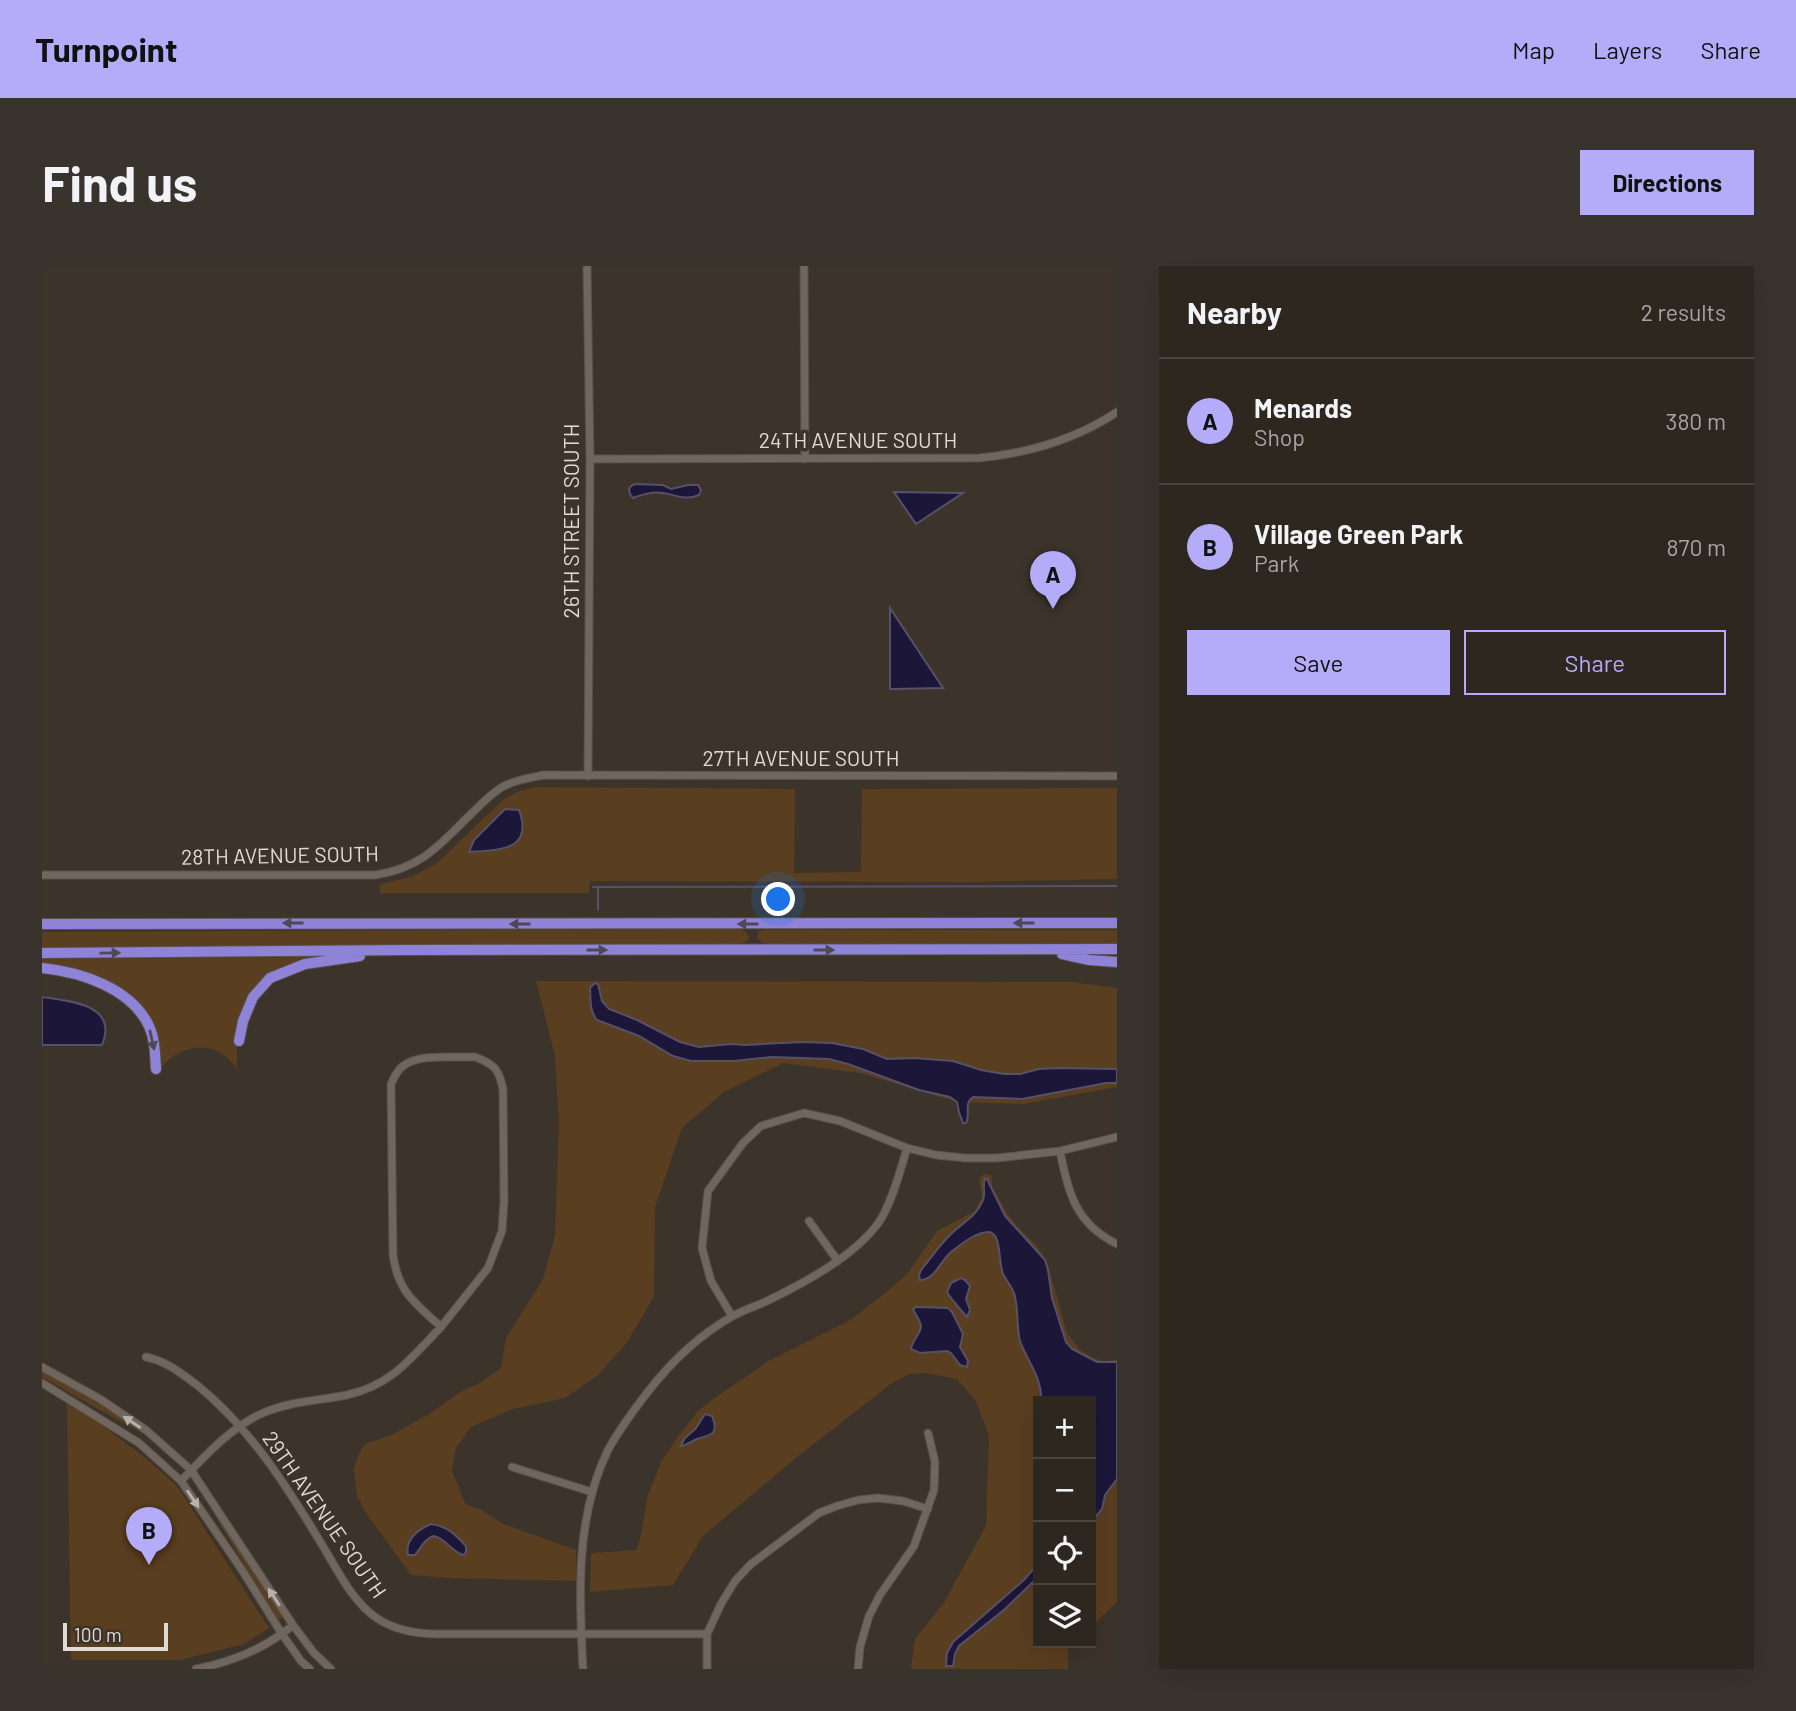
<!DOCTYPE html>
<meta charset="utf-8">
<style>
:root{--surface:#2d2720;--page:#39332d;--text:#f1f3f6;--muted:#a7a5a5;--line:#48443e;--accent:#b4acf9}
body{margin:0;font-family:Barlow,sans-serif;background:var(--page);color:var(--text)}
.controls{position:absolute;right:21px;bottom:21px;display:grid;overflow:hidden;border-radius:0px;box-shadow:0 7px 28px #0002}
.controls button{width:63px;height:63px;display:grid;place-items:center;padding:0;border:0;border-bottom:2px solid var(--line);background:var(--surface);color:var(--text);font:35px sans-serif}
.scale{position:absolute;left:21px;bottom:18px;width:105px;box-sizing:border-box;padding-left:7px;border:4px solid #e0dad5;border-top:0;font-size:19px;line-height:24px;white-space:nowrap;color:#e0dad5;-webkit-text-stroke:5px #3c342b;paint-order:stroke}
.you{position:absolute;left:737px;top:634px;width:24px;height:24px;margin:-18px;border:5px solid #fff;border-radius:50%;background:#1a73e8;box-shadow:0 0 0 10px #1a73e833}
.badge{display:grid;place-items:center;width:46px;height:46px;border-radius:50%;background:var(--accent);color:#111;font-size:23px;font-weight:700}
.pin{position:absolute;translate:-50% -58px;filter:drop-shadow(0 2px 4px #0008)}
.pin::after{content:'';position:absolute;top:37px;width:24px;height:21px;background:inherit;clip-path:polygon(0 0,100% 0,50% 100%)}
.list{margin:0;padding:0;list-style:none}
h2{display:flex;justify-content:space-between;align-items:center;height:91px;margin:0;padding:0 28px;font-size:30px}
h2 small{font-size:23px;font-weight:400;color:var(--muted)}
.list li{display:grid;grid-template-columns:46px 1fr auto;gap:21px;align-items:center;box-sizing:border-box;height:126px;padding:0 28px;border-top:2px solid var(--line)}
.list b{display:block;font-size:26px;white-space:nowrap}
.list p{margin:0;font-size:23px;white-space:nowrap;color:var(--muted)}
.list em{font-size:23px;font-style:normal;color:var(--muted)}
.actions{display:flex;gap:14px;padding:21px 28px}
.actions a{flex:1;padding:16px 0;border:2px solid var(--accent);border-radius:0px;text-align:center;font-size:24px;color:var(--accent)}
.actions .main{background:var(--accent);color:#111}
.icon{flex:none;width:38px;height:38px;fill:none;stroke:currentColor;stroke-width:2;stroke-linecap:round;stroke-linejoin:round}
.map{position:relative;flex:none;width:1075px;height:1403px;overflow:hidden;border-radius:0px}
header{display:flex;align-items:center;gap:42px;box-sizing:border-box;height:98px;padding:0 35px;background:var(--accent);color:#111}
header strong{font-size:33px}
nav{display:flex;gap:38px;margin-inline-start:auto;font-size:24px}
.intro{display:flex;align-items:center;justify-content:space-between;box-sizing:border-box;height:168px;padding:0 42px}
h1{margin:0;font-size:49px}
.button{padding:18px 32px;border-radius:0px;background:var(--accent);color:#111;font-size:24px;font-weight:700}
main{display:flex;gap:42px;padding:0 42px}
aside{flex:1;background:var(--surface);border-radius:0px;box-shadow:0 7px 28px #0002}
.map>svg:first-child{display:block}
.green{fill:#5a3e20;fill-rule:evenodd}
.water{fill:#1c1639;stroke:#575168;stroke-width:2}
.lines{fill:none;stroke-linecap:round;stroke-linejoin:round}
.stream{stroke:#575168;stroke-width:2}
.minor-casing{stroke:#585049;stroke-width:9}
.highway-casing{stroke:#585049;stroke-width:12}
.minor{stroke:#70665d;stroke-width:7}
.highway{stroke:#8e83d6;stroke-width:10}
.oneway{fill:#504856}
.oneway2{fill:#b9b1ab}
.labels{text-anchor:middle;stroke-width:7;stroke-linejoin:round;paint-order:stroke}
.street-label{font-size:21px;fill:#e0dad5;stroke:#3c342b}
</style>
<header>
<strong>Turnpoint</strong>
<nav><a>Map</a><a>Layers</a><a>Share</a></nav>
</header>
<div class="intro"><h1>Find us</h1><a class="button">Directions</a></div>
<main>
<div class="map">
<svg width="1075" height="1403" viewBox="0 0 1075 1403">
<rect width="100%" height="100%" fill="#3c342b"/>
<path class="green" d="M493,521L753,523L752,607L819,606L820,523L1075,522V613L928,616L548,615L547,627H338V618L369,611L394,598L462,533L475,526ZM439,566L475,577C461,584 442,586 427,582Z
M697,663L703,665L707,671L705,676L694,678L0,681V666Z
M723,664H1075V677L726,678L719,676L715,672L716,665Z
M267,691L272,692L234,703L220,714L195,766V803C175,772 139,777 118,803C116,790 117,776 114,764C102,719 40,702 0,697V693Z
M494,715L1030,716L1075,722V821L981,838L915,836L818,807L741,797L682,826L640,862L613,941L612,1030L586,1075L556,1109L523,1132L471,1143L429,1161L414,1182L410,1204L423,1238L438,1243L461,1258L534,1284V1315L412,1312L369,1309L324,1247L315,1230L312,1202L317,1187L323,1178L349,1169L386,1149L418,1126L436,1118L459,1102L464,1072L501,1013L513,970L517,857L513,790Z
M944,908L950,909V921L965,947L975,960L994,979L1005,995L1025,1067L1038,1084L1052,1092L1061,1095L1075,1094V1336L1049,1361V1135H996V1377H1032L1026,1383V1403H869L873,1373L901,1338L944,1260L947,1170L934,1135L915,1113L885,1107L867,1108L850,1117L755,1191L661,1270L631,1319L548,1326L549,1287L595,1284L600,1264L606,1229L619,1196L635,1172L656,1145L673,1132L727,1095L807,1055L846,1025L865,1008L895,965L933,945L940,931L937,914L939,910Z
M0,1105L76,1149L95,1165L0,1111Z
M25,1135C63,1162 101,1187 135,1220L227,1362L202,1378L138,1394H29Z
M171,1246L190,1270L240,1350L239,1353H235Z"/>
<path class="water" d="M593,218L621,219L629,223L646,219H656L659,224L657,229C643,235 635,229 621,227C611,225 601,228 591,232L588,228L587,223L589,220Z
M852,226L921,227L874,258Z
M848,342L901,422L848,423Z
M463,543L477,544C492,585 457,584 427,586L432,574Z
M553,717L556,718L560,735L567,743L595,754L638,776L657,781L689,778L703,779L760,776L790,777L821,783L845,793L872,792L911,795L939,804L962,808H978L997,803L1016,802L1075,803V817H1064L980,833L931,831C921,838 929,848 924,857H921L917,846L915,836L908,831L877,824L806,798L787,793L730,791L692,795H649L631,790L597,770L555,754C547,745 549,733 548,722Z
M0,731C27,735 77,738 60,779H0Z
M943,913H945L963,950L1003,994L1006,1004L1010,1032L1024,1076L1030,1083L1055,1096H1075V1213L1063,1229L1060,1243L1049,1256V1135H999C1001,1113 985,1095 978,1075C974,1059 977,1042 972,1027C969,1019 964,1014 961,1008C956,996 960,966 946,966C934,966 918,979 909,986C898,995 894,1013 878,1014L877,1010L879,1004C888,993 897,980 907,970C919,957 934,952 941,934C944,926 940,920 943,913Z
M919,1012L923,1014L928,1020L924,1033L928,1044L925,1051C922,1048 906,1029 905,1026L909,1017Z
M874,1041L906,1042L910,1046L921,1068L918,1081L926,1095L925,1101L918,1099L909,1087L905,1085L878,1087L869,1083C870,1074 879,1068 879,1060C878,1054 873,1048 871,1043Z
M663,1148L670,1150C677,1168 670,1169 655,1173C649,1175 646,1179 639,1180L642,1173L654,1162Z
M389,1258C405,1260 414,1269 424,1280V1286L422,1289C410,1287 405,1273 392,1270C383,1272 379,1282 373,1289H366C363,1274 375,1264 389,1258Z
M996,1298V1311L963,1343L917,1380L913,1388L911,1400H904L905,1387L911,1376L982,1314Z"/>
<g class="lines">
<path class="stream" d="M551,621L1075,620
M556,621V644"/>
<defs>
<path id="minor" d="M545,0L548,193L546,510
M762,0L763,193
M548,193L937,192C987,187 1033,174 1075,146
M0,609H333C381,602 399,577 431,546C440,537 449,528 460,521C473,514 487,512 502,509L1075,510
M433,791C452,798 457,803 461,823L462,935L460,965L446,1002L399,1061C373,1037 356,1026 351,989L349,818C352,812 355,804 361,800C377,787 412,792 433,791Z
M1018,885C1026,927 1034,958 1075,978
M767,955L796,995
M690,1050L669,1015L660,982L666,925L701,877L719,860L762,847L798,855L865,882L894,889L923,892H955L1018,885L1075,871
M104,1091C124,1095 139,1107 155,1119C208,1162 244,1219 279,1277C295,1303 310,1336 336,1353C355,1365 375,1368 397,1368H665
M0,1101L58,1133L104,1164L149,1204L251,1359L272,1387L289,1403
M0,1117L97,1177L139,1215L200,1304L240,1368L259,1395L268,1403
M470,1201L550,1226
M139,1215C163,1190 189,1161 221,1147C249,1135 276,1135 305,1129C350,1119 369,1092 399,1061
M154,1403C189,1396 223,1383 251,1359
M541,1403C537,1331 533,1251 566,1184C577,1164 591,1145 605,1127C628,1097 657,1069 691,1050C702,1044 714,1040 725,1035C762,1017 813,990 837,956C849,939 859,903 865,882
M665,1403V1368L679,1338L693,1315L709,1298L777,1247L795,1240L816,1234L836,1232L861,1235L886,1243
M816,1403L818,1381L827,1350L838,1329L872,1280L892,1224L893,1196L886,1167"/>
<path id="highway" d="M0,658L1075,657
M0,687L364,684L1075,683
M1020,688L1047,694L1075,696
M0,702C39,706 89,722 107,760C113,773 113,788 114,803
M197,775L201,755L211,731L228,712L263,698L318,690"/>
</defs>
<use href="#minor" class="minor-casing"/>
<use href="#highway" class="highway-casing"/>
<use href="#minor" class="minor"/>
<use href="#highway" class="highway"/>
</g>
<defs><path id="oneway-solid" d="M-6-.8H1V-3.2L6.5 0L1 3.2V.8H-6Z" transform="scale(1.75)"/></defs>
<g class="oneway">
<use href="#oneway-solid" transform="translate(251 657) rotate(-180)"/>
<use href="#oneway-solid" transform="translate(982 657) rotate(180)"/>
<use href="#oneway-solid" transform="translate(478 658) rotate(-180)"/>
<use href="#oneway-solid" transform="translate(706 658) rotate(180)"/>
<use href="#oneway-solid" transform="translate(555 684)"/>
<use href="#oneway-solid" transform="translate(782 684)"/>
<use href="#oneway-solid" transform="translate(68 687) rotate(-1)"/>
<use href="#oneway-solid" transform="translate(110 774) rotate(77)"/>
</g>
<g class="oneway2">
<use href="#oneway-solid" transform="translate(90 1156) rotate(-146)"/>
<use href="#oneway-solid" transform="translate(151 1233) rotate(56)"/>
<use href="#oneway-solid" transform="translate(232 1331) rotate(-123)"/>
</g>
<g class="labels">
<g class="street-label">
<text x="816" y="182">24TH AVENUE SOUTH</text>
<text transform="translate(530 255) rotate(-90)" y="7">26TH STREET SOUTH</text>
<text x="759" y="500">27TH AVENUE SOUTH</text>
<text transform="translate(238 590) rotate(-1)" y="7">28TH AVENUE SOUTH</text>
<text transform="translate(282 1249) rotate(55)" y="7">29TH AVENUE SOUTH</text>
</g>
</g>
</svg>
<div class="controls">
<button>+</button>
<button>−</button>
<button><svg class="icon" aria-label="locate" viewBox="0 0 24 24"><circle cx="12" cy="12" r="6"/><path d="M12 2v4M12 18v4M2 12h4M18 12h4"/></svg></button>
<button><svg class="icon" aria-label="layers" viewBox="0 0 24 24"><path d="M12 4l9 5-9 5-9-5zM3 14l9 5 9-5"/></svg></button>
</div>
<div class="scale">100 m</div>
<div class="you"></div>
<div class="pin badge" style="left:1011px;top:343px">A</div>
<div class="pin badge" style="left:107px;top:1299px">B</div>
</div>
<aside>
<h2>Nearby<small>2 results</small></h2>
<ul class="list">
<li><span class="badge">A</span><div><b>Menards</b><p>Shop</p></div><em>380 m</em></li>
<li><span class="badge">B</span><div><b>Village Green Park</b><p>Park</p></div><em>870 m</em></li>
</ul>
<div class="actions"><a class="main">Save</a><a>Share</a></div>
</aside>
</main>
